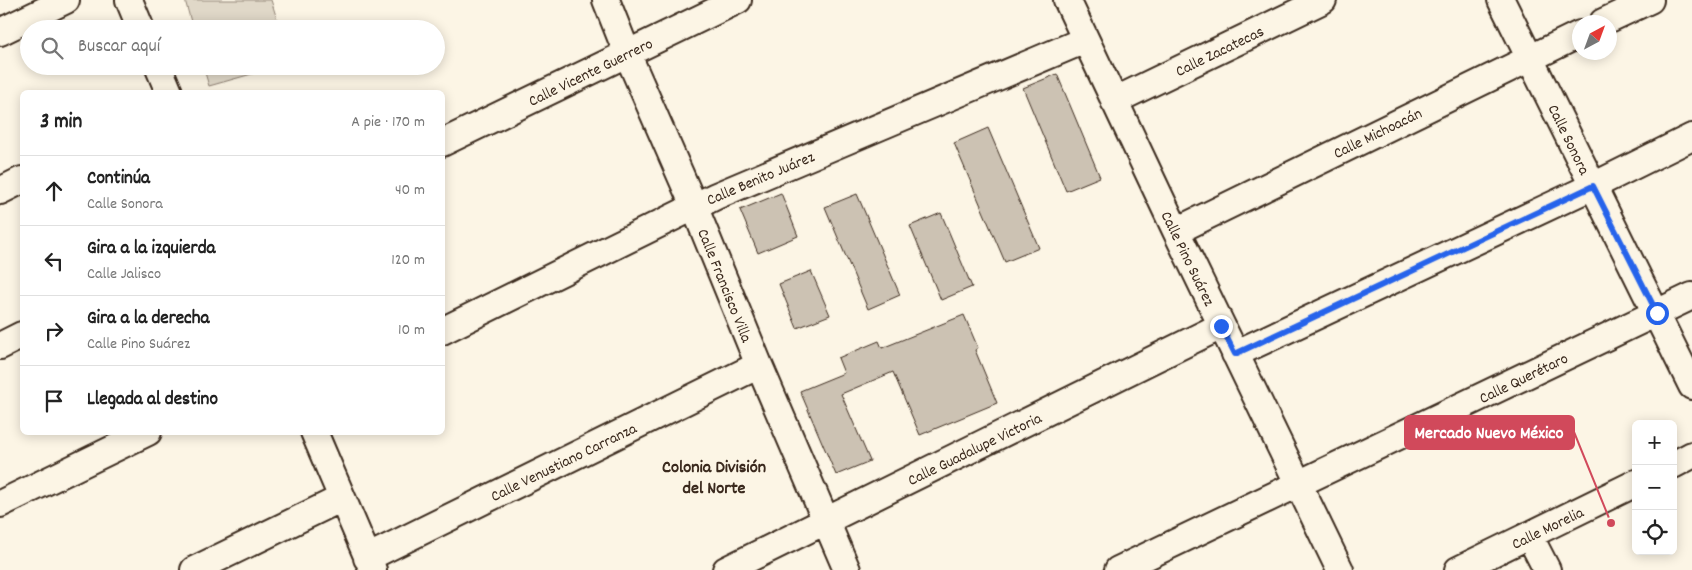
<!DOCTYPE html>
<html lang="es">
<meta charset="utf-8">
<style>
:root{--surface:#fff;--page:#f2f2f2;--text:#222;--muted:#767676;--line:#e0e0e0}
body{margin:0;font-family:Dekko,sans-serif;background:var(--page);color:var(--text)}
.controls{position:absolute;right:15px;bottom:15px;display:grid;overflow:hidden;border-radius:8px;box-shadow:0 2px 12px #0003}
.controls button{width:45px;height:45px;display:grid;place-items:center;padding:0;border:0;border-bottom:1px solid var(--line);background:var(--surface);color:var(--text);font:25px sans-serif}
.compass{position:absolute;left:1572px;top:15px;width:45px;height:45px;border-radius:50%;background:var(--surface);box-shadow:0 2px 12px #0003;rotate:41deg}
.stop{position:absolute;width:15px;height:15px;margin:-11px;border:4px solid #2563eb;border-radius:50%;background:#fff}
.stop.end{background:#2563eb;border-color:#fff;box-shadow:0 1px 5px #0008}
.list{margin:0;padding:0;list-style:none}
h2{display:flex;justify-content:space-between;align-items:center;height:65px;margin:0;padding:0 20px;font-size:21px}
h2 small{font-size:16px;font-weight:400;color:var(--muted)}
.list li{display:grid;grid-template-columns:32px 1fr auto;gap:15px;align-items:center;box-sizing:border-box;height:70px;padding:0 20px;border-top:1px solid var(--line)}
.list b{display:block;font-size:19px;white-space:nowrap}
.list p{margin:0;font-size:16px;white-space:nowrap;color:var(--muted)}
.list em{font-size:16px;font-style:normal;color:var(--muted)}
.icon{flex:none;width:28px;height:28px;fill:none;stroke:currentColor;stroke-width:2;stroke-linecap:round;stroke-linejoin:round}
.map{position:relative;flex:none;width:1692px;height:570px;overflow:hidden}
.search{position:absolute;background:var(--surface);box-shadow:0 2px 12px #0003;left:20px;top:20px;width:425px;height:55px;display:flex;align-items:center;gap:12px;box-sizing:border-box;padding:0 18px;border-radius:28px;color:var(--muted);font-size:19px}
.panel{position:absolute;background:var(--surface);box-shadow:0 2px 12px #0003;left:20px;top:90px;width:425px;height:345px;border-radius:8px}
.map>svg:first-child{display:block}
.green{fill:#e0d8c8;stroke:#8e8173}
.building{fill:#ccc2b3;stroke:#3b2a1e}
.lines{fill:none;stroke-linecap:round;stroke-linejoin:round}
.minor-casing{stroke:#3b2a1e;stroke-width:30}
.minor{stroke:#fcf5e5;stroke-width:26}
.route{stroke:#2563eb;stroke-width:6}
.labels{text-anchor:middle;stroke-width:5;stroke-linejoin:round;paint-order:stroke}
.street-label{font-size:16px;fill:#3b2a1e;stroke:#fcf5e5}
.neighbourhood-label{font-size:18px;font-weight:bold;fill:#3b2a1e;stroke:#fcf5e5}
.leader{fill:none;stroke:#d1495b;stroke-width:2}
.callout-dot{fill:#d1495b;stroke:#fcf5e5;stroke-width:2}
.callout{fill:#d1495b;stroke:#d1495b;stroke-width:2}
.callout-label{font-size:18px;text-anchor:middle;font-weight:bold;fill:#fff}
</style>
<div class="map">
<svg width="1692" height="570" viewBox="0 0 1692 570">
<rect width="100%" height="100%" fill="#fcf5e5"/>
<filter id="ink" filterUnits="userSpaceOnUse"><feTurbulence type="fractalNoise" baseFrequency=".02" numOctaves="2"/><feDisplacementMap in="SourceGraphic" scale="10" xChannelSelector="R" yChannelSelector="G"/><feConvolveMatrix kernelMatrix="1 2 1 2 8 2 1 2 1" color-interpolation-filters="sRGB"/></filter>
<g filter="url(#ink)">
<path class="green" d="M185,0H271L280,29H193Z
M203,66H280L209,86Z"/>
<path class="building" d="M1057,74L1100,177L1066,191L1023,88Z
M988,128L1039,248L1005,262L954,143Z
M781,193L798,236L758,253L740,210Z
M857,194L900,295L868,309L825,207Z
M941,213L972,287L941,300L910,226Z
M811,271L830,315L797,328L779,284Z
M964,315L978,348L975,350L997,403L920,435L893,372L841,394L870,461L836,475L800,391L844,373L838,358L879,341L882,348Z"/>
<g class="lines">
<defs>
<path id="minor" d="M129,0L141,29
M606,0L627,53L694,206L759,365L847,570
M1067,0L1176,231L1340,570
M1501,0L1692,386
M1603,22L1650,0
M0,32L66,0
M158,66L169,92
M1114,101L1323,0
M442,143L738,0
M0,191L22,180
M1176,231L1580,34
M442,331L716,196L1085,40
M0,346L22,335
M1235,354L1593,186L1692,137
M314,432L373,570
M1673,465L1692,455
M0,504L148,432
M1529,535L1547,570
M367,558L759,365
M194,570L342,498
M726,570L1221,326
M1118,570L1692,296
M1458,570L1636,483"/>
</defs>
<use href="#minor" class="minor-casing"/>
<use href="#minor" class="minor"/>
</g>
</g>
<g class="lines" filter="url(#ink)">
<path class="route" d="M1221,326L1235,354L1593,186L1657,313"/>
</g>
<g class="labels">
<g class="street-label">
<text transform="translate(1219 50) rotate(-26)" y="6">Calle Zacatecas</text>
<text transform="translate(590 71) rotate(-26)" y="6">Calle Vicente Guerrero</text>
<text transform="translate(1377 132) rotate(-26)" y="6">Calle Michoacán</text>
<text transform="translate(1570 139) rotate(64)" y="6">Calle Sonora</text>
<text transform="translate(760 177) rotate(-23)" y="6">Calle Benito Juárez</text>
<text transform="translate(1189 258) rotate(64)" y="6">Calle Pino Suárez</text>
<text transform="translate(726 285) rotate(68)" y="6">Calle Francisco Villa</text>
<text transform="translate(1523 377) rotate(-26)" y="6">Calle Querétaro</text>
<text transform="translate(974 448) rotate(-26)" y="6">Calle Guadalupe Victoria</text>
<text transform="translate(563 461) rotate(-26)" y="6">Calle Venustiano Carranza</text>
<text transform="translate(1547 527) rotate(-26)" y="6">Calle Morelia</text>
</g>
<g class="neighbourhood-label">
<text x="714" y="472">Colonia División<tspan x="714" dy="21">del Norte</tspan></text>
</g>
</g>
<path class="leader" d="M1611 523L1574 432"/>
<circle class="callout-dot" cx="1611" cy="523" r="5"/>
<rect class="callout" x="1405" y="416" width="169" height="33" rx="5"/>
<g class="callout-label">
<text x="1489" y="438">Mercado Nuevo México</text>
</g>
</svg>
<div class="controls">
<button>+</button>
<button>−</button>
<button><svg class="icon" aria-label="locate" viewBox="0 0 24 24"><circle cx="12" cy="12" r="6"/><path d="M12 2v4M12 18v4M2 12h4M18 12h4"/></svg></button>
</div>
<svg class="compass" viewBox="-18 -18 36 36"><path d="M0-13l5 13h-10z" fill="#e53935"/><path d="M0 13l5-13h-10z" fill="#767676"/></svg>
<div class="stop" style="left:1657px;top:313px"></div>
<div class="stop end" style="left:1221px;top:326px"></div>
<div class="search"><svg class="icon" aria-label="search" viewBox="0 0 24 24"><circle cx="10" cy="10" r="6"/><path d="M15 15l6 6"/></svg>Buscar aquí</div>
<section class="panel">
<h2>3 min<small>A pie · 170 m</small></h2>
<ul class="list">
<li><svg class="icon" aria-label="ahead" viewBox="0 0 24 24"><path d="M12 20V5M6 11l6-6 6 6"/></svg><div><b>Continúa</b><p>Calle Sonora</p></div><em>40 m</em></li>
<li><svg class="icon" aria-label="left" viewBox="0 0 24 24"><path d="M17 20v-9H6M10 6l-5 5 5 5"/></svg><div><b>Gira a la izquierda</b><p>Calle Jalisco</p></div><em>120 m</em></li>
<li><svg class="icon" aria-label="right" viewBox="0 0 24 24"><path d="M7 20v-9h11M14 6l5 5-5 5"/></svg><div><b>Gira a la derecha</b><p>Calle Pino Suárez</p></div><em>10 m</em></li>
<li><svg class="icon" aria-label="arrive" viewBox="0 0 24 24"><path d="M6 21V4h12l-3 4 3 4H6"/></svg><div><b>Llegada al destino</b></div></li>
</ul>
</section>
</div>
